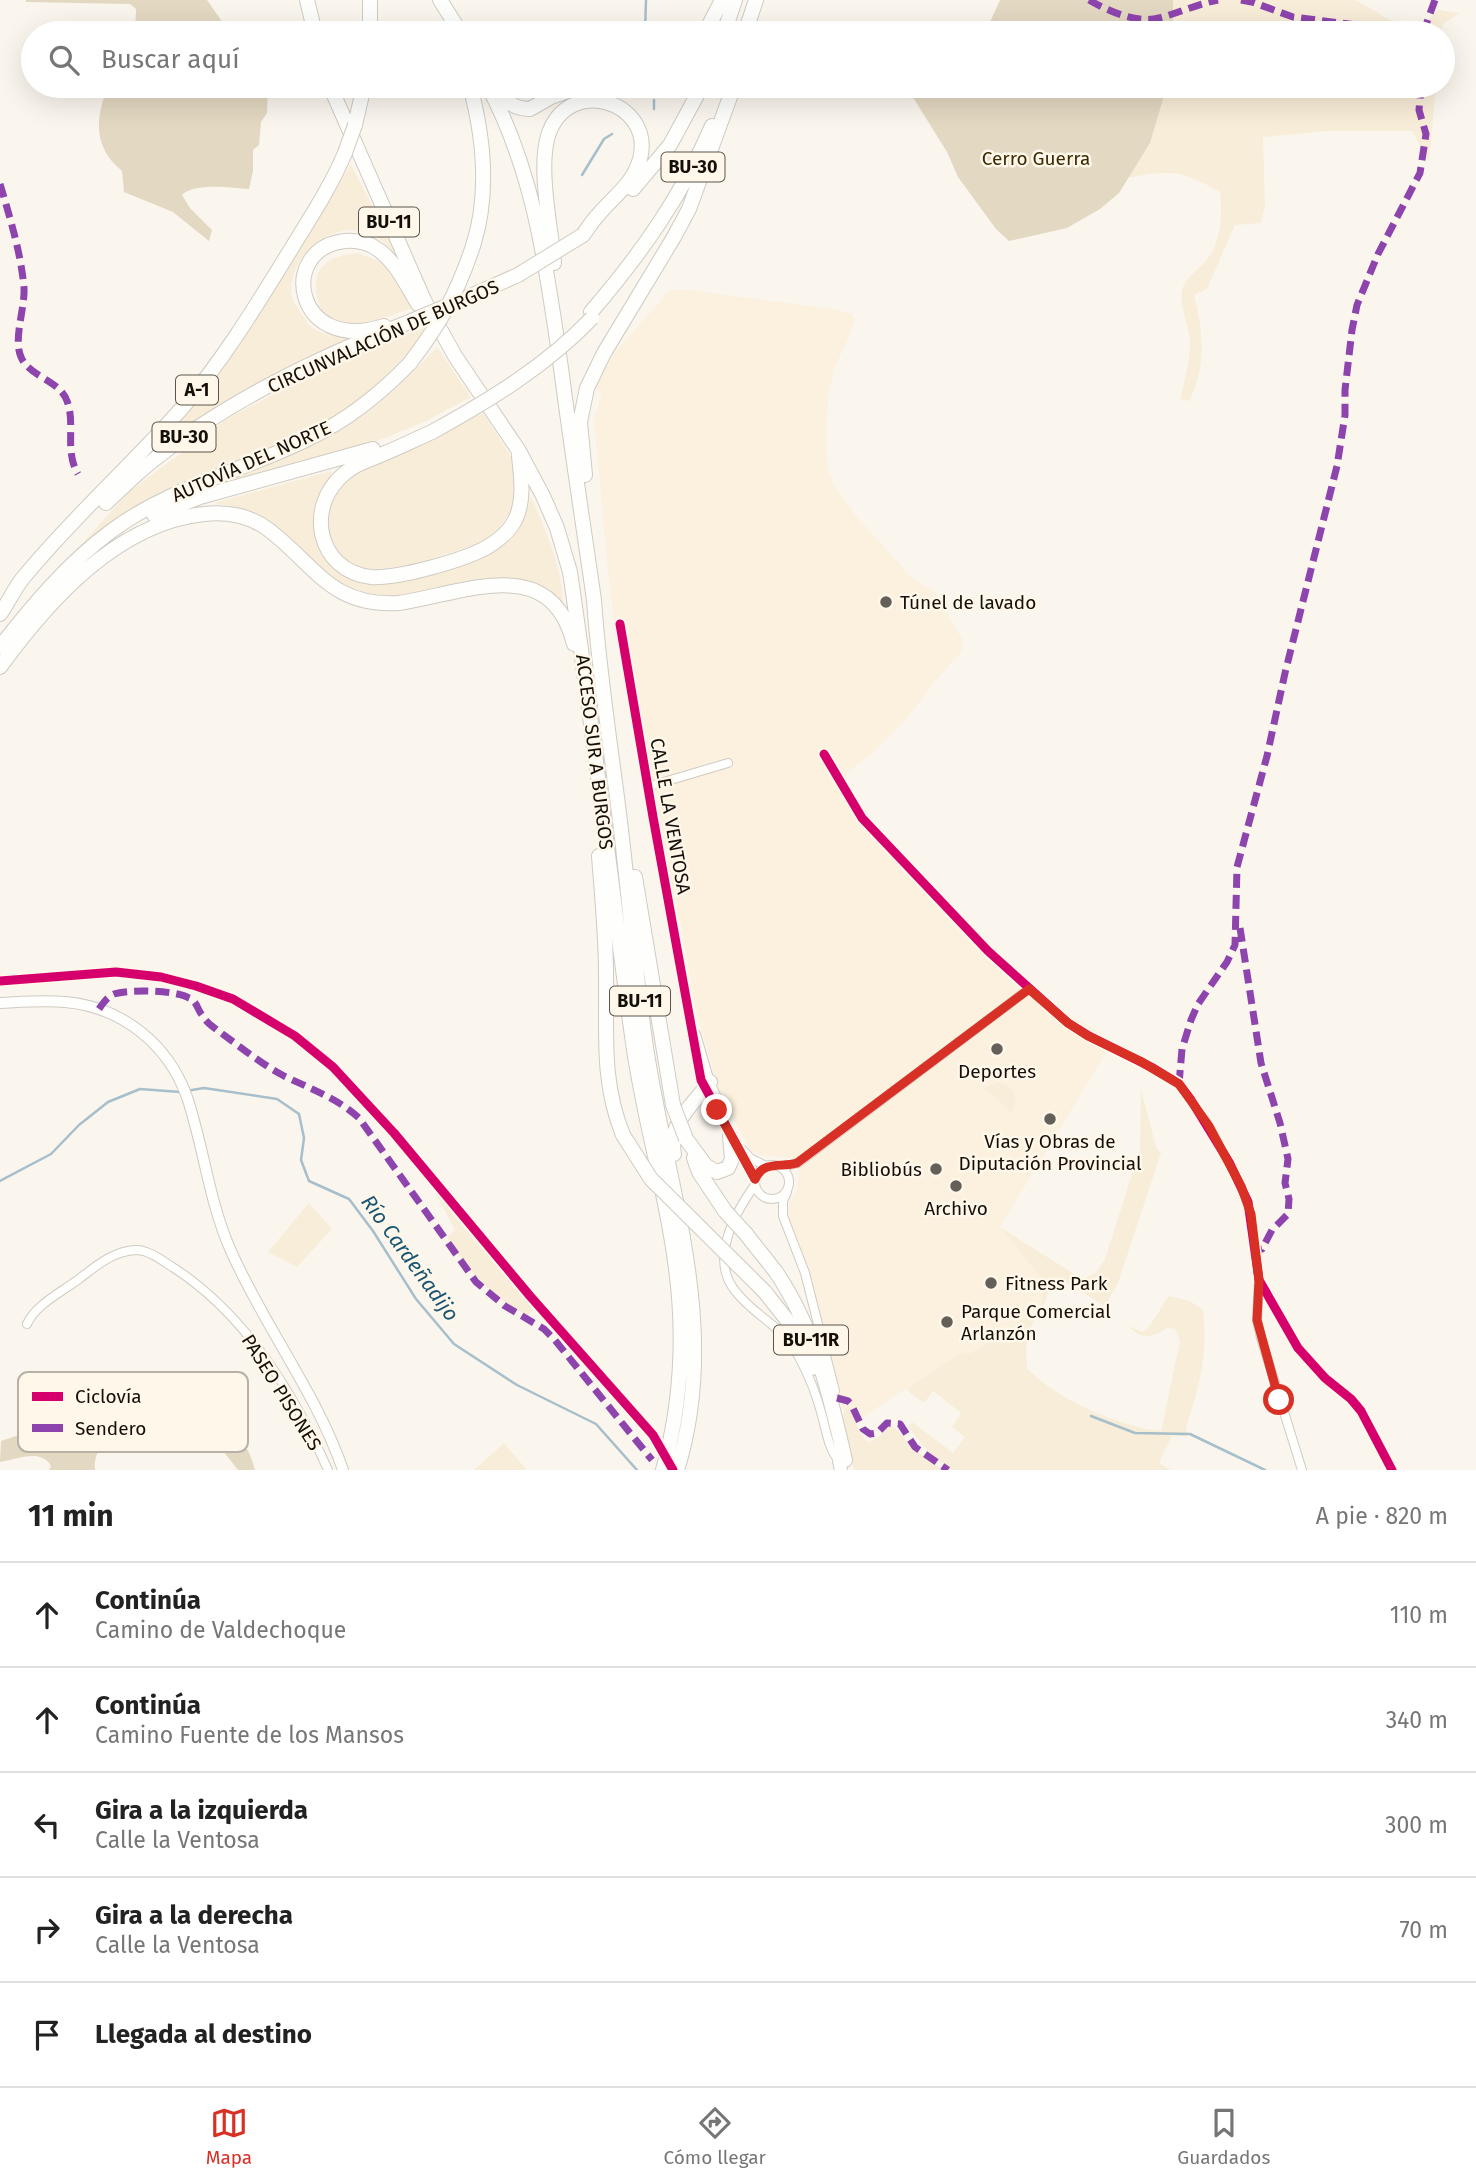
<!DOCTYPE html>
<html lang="es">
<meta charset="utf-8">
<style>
:root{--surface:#fff;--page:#f6f6f6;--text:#222;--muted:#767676;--line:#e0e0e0;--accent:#d93025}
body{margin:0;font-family:"Fira Sans",sans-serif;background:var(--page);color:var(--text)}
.stop{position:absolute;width:21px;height:21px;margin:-16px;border:5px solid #d93025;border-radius:50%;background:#fff}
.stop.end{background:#d93025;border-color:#fff;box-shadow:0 2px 7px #0008}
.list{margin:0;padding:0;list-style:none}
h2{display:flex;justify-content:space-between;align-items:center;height:91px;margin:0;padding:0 28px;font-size:30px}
h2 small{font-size:23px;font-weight:400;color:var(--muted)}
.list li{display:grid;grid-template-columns:46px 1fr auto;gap:21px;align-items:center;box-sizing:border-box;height:105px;padding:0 28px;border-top:2px solid var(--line)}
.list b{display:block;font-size:26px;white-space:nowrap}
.list p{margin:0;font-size:23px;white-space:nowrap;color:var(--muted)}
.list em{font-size:23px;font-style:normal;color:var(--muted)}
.icon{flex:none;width:38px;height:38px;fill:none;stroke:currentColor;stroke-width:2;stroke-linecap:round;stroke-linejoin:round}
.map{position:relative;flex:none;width:1476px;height:1470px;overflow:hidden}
.search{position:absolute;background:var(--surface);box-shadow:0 7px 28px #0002;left:21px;right:21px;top:21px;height:77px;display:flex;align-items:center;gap:18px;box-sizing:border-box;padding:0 24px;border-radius:38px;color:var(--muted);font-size:26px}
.sheet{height:616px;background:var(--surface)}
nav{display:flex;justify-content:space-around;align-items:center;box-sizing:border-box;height:98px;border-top:2px solid var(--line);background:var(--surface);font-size:19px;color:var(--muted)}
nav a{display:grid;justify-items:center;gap:4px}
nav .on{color:var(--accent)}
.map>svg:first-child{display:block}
.built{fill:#fbf1de}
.green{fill:#f8edd8}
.forest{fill:#e3d8c1}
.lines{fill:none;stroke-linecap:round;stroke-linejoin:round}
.stream{stroke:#a7becb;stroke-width:2.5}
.street-casing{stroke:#cfcbc3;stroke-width:10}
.secondary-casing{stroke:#cfcbc3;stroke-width:12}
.primary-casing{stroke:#cfcbc3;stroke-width:14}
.highway-casing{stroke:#cfcbc3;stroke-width:16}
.street{stroke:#fefefc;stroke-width:8}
.secondary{stroke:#fefefc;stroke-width:10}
.primary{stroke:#fefefc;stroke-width:12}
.highway{stroke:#fefefc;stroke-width:14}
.highway-bridge-casing{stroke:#cfcbc3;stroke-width:16;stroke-linecap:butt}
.highway-bridge{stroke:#fefefc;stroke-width:14}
.quiet{stroke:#8e44ad;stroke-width:7;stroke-dasharray:14 7;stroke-linecap:butt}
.cycleway-casing{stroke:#fef7ea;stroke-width:13}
.cycleway{stroke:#d6006c;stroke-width:9}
.route{stroke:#d93025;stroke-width:9}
.poi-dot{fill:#646059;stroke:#fef7ea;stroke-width:2.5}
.labels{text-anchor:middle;stroke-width:5;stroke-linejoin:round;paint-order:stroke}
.shield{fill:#fef7ea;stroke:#5a554c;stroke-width:2}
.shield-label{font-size:18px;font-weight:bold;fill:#141009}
.park-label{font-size:19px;fill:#3c2a00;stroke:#fef7ea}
.street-label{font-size:19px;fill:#141009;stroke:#fef7ea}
.poi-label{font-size:19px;fill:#141009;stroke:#fef7ea;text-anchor:start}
.water-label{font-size:21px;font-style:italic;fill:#185574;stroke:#fef7ea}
.key{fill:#fef7ea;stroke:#b8b2a6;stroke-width:2}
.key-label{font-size:19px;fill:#141009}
</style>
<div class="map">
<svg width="1476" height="1470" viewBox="0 0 1476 1470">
<rect width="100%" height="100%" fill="#faf6ee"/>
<path class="built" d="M670,290H690L832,309L852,314L855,319L846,344L834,368L828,398L826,442L828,468L834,486L857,517L913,579L934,591L962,639L963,647L958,656L935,681L909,716L868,757L846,773L848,785L870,820L1001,954L1064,1011L1113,1041L1000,1227L1042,1279L1041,1308L969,1354L961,1352L863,1417H851L843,1411L812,1281L787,1214L790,1202L797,1191L799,1172L793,1158L760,1155L751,1151L726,1105L715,1078L695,1007L680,920L666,922L634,745L614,624L607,561L594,418L602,394L596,388V383L616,351Z"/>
<path class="green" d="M1173,0H1355C1372,7 1401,33 1421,25C1427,23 1433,14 1438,10L1460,13L1443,24L1440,33H1173Z
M1167,86H1436L1429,162L1412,131H1329L1263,137L1265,206L1261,223L1235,225L1207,289L1194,295C1203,330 1207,367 1189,401L1180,399C1185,380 1190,360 1190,340C1189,324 1177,302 1183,287C1189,273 1203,267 1210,255C1222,236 1222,213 1220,192C1181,170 1171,170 1128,178L1150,143Z
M351,164L399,259C393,253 387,244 380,239C342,212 285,252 292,297C294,303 299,310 303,316C306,320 308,325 313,328C325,336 341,336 355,337L287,367L186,427L141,463L207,386L282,276Z
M359,253L383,263L413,308C381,318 352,334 322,313C307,275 319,256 359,253Z
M423,328L427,333L372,390L331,419L109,526L75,551L130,491L228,418L339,360Z
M437,347L471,397L422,423L347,453L220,486L218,482C263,463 311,448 352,423C385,403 411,374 437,347Z
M483,413L515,463V499L511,511L498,530L481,543L412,565L368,570L349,563L337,549L326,529L329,501L344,479Z
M331,471L332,477C304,506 308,539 336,566C343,573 354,580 364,582C399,589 490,562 514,535C524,524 527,510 531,496C545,530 563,567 563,604L546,589L525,582L412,598L354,596L324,575L293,542L247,510L214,503Z
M997,1082C1015,1085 1020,1099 1011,1114L998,1099L983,1089Z
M1141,1089L1156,1147L1161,1153L1118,1283L1105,1306L1056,1277L1051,1282L1045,1303L1028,1332L1026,1351L1027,1368C1056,1399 1119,1427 1161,1431L1180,1341L1175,1329L1167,1328C1152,1338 1142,1340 1128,1326L1142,1332L1148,1328L1169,1296L1190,1301L1203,1310C1208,1352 1200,1387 1186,1427L1188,1436H1172L1159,1463L1171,1470H952L931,1455L908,1427L912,1422L953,1453L965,1437L952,1427L961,1413L933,1391L924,1403L909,1392L908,1388L961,1352L969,1354L1041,1308L1042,1279L1000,1227L1082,1279L1096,1273L1105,1259L1140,1149Z
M435,1192L534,1309L527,1315C491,1298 468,1270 447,1237L455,1230Z
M309,1203L332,1229L297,1267L268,1252Z
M846,1408L850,1410L864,1439L868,1442C880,1440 882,1429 893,1426L916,1451L942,1470H854L843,1415Z
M504,1443L527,1470H474Z"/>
<path class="forest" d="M26,0H207L230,33H135L136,9L130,4L26,2Z
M1000,0H1173V33H985Z
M108,86H268L267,113L261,122L259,145L253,150V171L249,189C232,188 195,182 182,195L190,208L212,230L209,241L173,212L124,192L122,171C93,147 95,119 108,86Z
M906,86H1167L1150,143L1119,193L1100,209L1067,228L1009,241L996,229L958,177L947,152Z
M88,1420L110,1426C108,1444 93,1449 95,1470H49L51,1466C42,1448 16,1459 0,1462L1,1441L52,1424L69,1425Z
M231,1427C244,1440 250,1452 255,1470H238L223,1451L232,1436Z"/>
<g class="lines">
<path class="stream" d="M645,33L646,0
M654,109V100
M582,175L604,139L612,134
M186,1091L204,1088L277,1099L299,1114L304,1138L301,1160L309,1181L349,1199L373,1231L416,1299L454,1344L517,1385L596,1424L637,1470
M0,1181L51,1154L79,1125L108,1102L140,1089L180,1092
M1091,1416L1135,1433L1190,1434L1265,1470"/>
<defs>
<path id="street" d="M620,624L653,817L701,1080L755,1179
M824,754L862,818L988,951L1068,1023L1089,1036L1153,1068L1179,1084L1191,1100L1229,1162L1248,1202L1259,1280L1298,1348L1325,1378L1351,1399L1361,1411L1392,1470
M647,787L728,763
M696,1034L710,1082L723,1111
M743,1150L750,1158L766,1166
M755 1182a17 17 0 1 1 34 0a17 17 0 1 1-34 0Z
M781,1167L798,1163L1029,989
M755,1185C734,1214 709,1260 736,1292C757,1318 782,1325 799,1357C808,1374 816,1393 821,1412C826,1429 828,1448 839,1461
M787,1192L783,1201V1216L805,1273L835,1391
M1259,1280L1257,1320L1261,1338L1302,1470
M27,1324C35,1305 63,1291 79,1279C96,1266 113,1251 136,1250C149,1250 163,1261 174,1268C246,1315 294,1393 328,1470"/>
<path id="secondary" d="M0,1003C22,1002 44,1000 65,1002C122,1007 168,1044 187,1097C204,1148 209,1202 231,1251C264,1326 316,1392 343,1470"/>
<path id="primary" d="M839,1461L841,1470"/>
<path id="highway" d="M307,0L315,33
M370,0V33
M440,0L461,33
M705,33L722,0
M724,33L735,0
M745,33L756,0
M330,86L424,300L455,356L519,451L543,496L557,528L570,572C593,728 611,886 633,1043C643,1116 665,1187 675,1261C685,1331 682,1402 663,1470
M470,86C484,138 490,193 473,246
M488,86C535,174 547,271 561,368C571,446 583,523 594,600C599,674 611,748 620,821C629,896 635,972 646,1047C667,1189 722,1326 677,1470
M496,88C504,101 514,109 530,109L551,97L582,86
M355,125L364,86
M633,189L670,145L702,86
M554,263C551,227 538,169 548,136C567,74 655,101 640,159C633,184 615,195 599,214C593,220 588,228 583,235
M457,302L518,275
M591,312C640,255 682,196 712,126
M384,326C294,355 277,248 345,241C358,240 370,243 380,251C397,264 407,286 418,304
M432,432C416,439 400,447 383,454C370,460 356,463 345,473C304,506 317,571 371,577C397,579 466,560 489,546C499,540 510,530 515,520C525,501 521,476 519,456
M585,475L580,422L587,388L604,353L674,237L689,209L734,86
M106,503C119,491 132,478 145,467C220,404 319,357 409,322
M154,515L200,497L373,449
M0,614C8,603 14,589 23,578C72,518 131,466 182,408C225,358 259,301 293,246C312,215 331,186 345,153
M0,647C32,606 67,564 110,532C175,483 257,468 327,429C359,411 385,389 410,363
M0,667C48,601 117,523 204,514C227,511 251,516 269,530C316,566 331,607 399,603C465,593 551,552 574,644
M599,856C602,896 606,935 606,975C607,1032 601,1081 623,1135
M635,877L673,1105
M686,1139L706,1166L717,1172L728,1168L732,1159L730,1136
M674,1154C668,1122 693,1105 710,1082
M694,1158L699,1172L725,1211
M746,1234C756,1247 766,1259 776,1272C814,1328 830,1394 845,1460
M765,1292L787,1320L812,1368"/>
</defs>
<use href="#street" class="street-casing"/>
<use href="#secondary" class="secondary-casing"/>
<use href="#primary" class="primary-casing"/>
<use href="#highway" class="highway-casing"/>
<use href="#street" class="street"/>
<use href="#secondary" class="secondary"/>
<use href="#primary" class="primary"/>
<use href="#highway" class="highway"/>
<defs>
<path id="highway-bridge" d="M345,153L355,125
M518,275L583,235
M409,322L452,304
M410,363C441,322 457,294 473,246
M432,432C490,400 546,366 592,318
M673,1105L686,1139
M623,1135L651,1179L765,1292
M725,1211L746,1234"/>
</defs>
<use href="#highway-bridge" class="highway-bridge-casing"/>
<use href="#highway-bridge" class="highway-bridge"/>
<path class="quiet" d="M1089,0C1108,11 1137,24 1159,18C1179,13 1197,4 1218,0
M1241,0L1252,2L1293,17L1419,33
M1423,33L1435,0
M0,184C10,218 21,253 24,288C25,309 13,339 21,357C29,377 60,380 67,401C76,424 64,451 78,474
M1240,928L1261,1063L1280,1123L1288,1159L1285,1183L1289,1199L1288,1214L1272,1230L1262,1249L1256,1250
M99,1009C103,1003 107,997 114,994C130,989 175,990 189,998C197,1001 197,1009 202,1015C205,1021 212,1026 217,1030C238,1045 261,1064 284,1076C311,1089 337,1098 359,1118L476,1282L505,1306L544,1329L554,1339L652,1460
M1179,1084L1182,1049L1191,1020L1198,1004L1227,962L1235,945L1237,867L1267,756L1285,673L1337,466L1345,415V390L1352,330L1357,305L1378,254L1420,173L1426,134L1419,110L1421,86
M837,1398L848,1401L851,1404L863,1429L870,1434L877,1433L887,1423L900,1424L915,1447L948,1470"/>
<defs>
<path id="cycleway" d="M620,624L653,817L701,1080L755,1179
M824,754L862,818L988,951L1068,1023L1089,1036L1153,1068L1179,1084L1191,1100L1229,1162L1248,1202L1259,1280L1298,1348L1325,1378L1351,1399L1361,1411L1392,1470
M0,981L116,972L161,977L196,986L233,999L295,1036L333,1067L394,1133L530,1296L653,1435L673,1470"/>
</defs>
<use href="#cycleway" class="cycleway-casing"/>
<use href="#cycleway" class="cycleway"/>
</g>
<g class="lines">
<path class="route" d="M717,1110L755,1179C764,1160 781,1168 797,1163L1029,989L1068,1023L1088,1036L1140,1061L1179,1084L1209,1126L1241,1186L1251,1214L1259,1280L1257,1320L1279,1400"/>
</g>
<g class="poi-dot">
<circle cx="886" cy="602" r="7"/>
<circle cx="997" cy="1049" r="7"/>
<circle cx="1050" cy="1119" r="7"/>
<circle cx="936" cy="1169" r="7"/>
<circle cx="956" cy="1186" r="7"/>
<circle cx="991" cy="1283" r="7"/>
<circle cx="947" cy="1322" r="7"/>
</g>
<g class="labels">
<g class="shield">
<rect x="661.5" y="152.5" width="63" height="29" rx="5"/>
<rect x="359" y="207.5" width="60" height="29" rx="5"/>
<rect x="176" y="375.5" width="42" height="29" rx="5"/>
<rect x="152.5" y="422.5" width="63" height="29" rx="5"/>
<rect x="610" y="986.5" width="60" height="29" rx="5"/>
<rect x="774" y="1325.5" width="74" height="29" rx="5"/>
</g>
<g class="shield-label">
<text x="693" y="173">BU-30</text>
<text x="389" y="228">BU-11</text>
<text x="197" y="396">A-1</text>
<text x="184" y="443">BU-30</text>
<text x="640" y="1007">BU-11</text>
<text x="811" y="1346">BU-11R</text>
</g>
<g class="park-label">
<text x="1036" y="165">Cerro Guerra</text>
</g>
<g class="street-label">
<text transform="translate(383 336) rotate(-24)" y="7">CIRCUNVALACIÓN DE BURGOS</text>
<text transform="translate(251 461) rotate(-24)" y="7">AUTOVÍA DEL NORTE</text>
<text transform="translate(595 752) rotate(83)" y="7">ACCESO SUR A BURGOS</text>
<text transform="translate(671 816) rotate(80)" y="7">CALLE LA VENTOSA</text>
<text transform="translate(282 1392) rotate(58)" y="7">PASEO PISONES</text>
</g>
<g class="poi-label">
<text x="900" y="609">Túnel de lavado</text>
<text x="997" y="1078" text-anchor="middle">Deportes</text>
<text x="1050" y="1148" text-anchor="middle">Vías y Obras de<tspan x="1050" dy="22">Diputación Provincial</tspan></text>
<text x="922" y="1176" text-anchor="end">Bibliobús</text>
<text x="956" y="1215" text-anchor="middle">Archivo</text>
<text x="1005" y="1290">Fitness Park</text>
<text x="961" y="1318">Parque Comercial<tspan x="961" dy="22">Arlanzón</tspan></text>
</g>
<g class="water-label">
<text transform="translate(410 1258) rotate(54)" y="7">Río Cardeñadijo</text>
</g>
</g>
<rect x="18" y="1372" width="230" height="80" rx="10" class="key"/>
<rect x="32" y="1392" width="31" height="9" fill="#d6006c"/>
<rect x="32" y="1424" width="31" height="8" fill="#8e44ad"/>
<g class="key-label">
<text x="75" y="1403">Ciclovía</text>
<text x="75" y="1435">Sendero</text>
</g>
</svg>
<div class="stop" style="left:1279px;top:1400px"></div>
<div class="stop end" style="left:717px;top:1110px"></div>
<div class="search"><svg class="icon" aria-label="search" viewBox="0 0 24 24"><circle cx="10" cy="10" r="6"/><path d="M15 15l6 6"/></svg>Buscar aquí</div>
</div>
<section class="sheet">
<h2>11 min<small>A pie · 820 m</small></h2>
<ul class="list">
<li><svg class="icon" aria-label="ahead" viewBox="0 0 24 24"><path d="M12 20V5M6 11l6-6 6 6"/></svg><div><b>Continúa</b><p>Camino de Valdechoque</p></div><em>110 m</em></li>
<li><svg class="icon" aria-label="ahead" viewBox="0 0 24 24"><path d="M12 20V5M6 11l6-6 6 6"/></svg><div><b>Continúa</b><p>Camino Fuente de los Mansos</p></div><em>340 m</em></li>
<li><svg class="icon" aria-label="left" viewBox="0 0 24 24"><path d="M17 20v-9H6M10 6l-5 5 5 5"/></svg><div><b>Gira a la izquierda</b><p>Calle la Ventosa</p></div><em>300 m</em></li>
<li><svg class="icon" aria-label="right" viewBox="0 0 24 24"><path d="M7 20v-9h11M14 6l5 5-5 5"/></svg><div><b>Gira a la derecha</b><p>Calle la Ventosa</p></div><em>70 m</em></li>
<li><svg class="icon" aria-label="arrive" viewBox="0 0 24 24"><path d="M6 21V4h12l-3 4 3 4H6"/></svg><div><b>Llegada al destino</b></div></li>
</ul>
</section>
<nav>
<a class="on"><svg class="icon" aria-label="map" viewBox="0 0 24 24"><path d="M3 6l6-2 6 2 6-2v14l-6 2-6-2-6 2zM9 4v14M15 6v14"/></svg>Mapa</a>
<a><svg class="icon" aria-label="directions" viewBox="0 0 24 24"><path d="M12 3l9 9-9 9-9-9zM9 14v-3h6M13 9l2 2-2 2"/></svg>Cómo llegar</a>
<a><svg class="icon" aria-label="saved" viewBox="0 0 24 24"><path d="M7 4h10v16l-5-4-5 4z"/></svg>Guardados</a>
</nav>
